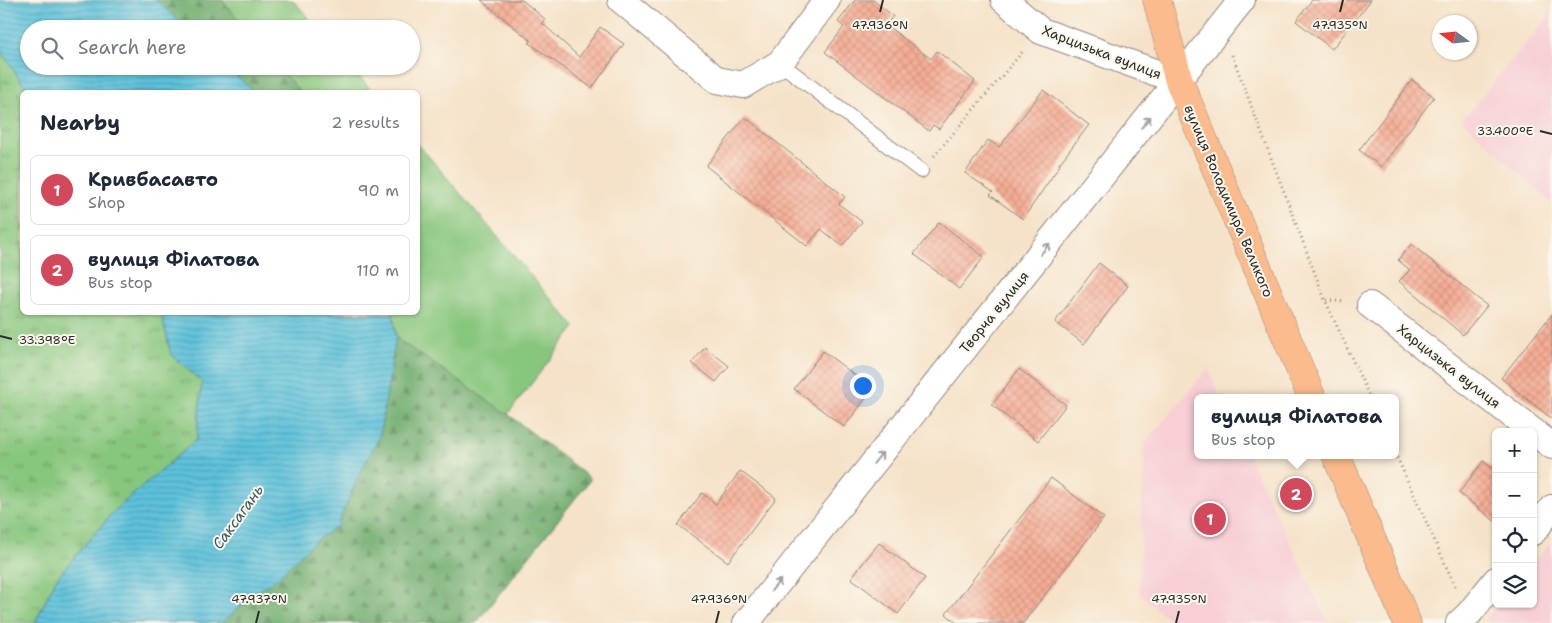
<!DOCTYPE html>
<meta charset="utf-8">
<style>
:root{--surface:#fff;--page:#f2f2f3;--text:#1f2937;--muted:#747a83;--line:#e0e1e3;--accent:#d1495b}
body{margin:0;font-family:"Shantell Sans",sans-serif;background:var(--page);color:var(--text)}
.controls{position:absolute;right:15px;bottom:15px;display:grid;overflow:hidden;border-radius:8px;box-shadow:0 1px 4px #0004}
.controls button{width:45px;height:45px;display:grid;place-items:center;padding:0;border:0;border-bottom:1px solid var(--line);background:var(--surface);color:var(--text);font:25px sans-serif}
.compass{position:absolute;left:1432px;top:15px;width:45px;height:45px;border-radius:50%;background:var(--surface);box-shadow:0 1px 4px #0004;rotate:285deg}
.you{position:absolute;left:862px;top:385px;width:18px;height:18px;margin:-12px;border:4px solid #fff;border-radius:50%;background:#1a73e8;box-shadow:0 0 0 8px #1a73e833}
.badge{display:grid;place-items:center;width:32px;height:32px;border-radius:50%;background:var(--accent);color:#fff;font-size:16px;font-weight:700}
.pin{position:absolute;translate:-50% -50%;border:2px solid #fff;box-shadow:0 1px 5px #0006}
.popup{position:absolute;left:1194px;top:394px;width:205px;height:65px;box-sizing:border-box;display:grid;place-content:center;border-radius:8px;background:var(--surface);filter:drop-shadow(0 1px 4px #0005);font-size:16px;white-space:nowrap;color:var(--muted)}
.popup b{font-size:19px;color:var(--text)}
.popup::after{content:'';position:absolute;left:50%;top:100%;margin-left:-10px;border:10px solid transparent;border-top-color:var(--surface)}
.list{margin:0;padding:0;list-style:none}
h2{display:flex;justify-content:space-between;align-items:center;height:65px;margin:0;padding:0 20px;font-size:21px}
h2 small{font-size:16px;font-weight:400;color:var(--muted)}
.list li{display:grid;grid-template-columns:32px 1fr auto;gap:15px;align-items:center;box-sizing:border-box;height:70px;margin:0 10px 10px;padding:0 10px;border:1px solid var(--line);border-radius:8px}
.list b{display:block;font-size:19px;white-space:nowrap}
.list p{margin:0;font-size:16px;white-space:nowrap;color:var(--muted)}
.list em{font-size:16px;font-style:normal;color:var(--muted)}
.icon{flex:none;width:28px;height:28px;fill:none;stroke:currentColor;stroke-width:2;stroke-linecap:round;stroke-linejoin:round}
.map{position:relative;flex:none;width:1552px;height:623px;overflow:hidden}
.search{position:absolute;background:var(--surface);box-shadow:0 1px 4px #0004;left:20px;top:20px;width:400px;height:55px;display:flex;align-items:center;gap:12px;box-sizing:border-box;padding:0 18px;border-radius:28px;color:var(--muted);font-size:19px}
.panel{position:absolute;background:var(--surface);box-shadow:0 1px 4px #0004;left:20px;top:90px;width:400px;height:225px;border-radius:8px}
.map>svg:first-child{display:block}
.built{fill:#f7cfd5}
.grass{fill:url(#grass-tufts);stroke:#597854}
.forest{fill:url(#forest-firs);stroke:#4c6b4c}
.garden{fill:#87c67d;stroke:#597854}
.water{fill:url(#water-rules);stroke:#447683}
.building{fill:url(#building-cross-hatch)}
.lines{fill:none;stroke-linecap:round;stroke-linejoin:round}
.service-casing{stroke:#90867a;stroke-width:16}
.minor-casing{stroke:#90867a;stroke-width:28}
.primary-casing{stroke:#90867a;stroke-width:29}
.path{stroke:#90867a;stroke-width:3;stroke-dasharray:1 4;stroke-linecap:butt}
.service{stroke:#fff;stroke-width:14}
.minor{stroke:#fff;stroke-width:26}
.primary{stroke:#fbbb8c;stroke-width:28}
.oneway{stroke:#a0a0a0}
.ticks{fill:none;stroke:#2b2b2b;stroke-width:2}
.labels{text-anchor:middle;stroke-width:4;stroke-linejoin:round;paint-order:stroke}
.street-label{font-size:14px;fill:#2b2b2b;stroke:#fbf7ec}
.water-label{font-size:15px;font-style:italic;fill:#3a5860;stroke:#fbf7ec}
.ticks-label{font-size:12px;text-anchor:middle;fill:#2b2b2b;stroke:#fbf7ec;stroke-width:4;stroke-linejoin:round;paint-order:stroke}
</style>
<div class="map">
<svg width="1552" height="623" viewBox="0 0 1552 623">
<defs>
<pattern id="grass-tufts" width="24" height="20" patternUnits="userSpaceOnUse" patternTransform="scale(1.25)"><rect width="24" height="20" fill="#87c67d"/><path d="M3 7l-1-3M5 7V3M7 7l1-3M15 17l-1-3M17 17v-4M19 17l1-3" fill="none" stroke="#6fa167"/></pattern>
<pattern id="forest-firs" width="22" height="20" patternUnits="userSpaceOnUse" patternTransform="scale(1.25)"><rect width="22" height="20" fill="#6dab6c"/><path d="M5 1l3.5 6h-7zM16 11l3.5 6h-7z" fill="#5a8b59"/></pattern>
<pattern id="water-rules" width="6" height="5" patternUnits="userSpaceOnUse" patternTransform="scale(1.25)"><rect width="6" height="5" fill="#5dc2db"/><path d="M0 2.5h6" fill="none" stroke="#4d9eb2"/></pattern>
<pattern id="building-cross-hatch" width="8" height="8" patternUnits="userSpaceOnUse" patternTransform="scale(1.25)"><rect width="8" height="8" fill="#f5ad95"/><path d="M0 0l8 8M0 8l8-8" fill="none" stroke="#d29581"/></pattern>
</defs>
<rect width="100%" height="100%" fill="#fbf7ec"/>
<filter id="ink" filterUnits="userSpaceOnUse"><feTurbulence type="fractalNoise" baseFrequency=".02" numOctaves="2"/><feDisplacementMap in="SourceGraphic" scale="10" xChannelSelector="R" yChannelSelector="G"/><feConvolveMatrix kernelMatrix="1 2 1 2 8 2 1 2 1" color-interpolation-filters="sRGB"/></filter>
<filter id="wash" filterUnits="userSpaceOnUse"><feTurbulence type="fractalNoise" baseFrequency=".0096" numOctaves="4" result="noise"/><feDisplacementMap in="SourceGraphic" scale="20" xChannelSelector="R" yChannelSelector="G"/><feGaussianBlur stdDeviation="1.12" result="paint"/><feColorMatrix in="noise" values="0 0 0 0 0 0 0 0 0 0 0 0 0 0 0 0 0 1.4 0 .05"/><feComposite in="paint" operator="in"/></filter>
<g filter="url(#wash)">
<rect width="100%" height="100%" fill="#f5e2c8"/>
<path class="built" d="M1552,12V204L1462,120Z
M1208,369L1221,398H1197V455H1248L1328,623H1173L1139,593L1144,444Z
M1552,542V623H1487L1485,619L1497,604H1533V563Z"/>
<path class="grass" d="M0,49L28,92H22V312L161,313L171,354L202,382L197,439L113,512L56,579L35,623H0Z"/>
<path class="forest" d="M155,0H222L247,29H186Z
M226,66H278L300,92H253Z
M396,338L508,414L591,479L476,623H222L254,594L289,566L314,542L345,508L360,473L379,438Z"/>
<path class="garden" d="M222,0H293L318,29H247Z
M278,66H350L373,92H300Z
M418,144L575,327L508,414L396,338L393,313L418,312Z"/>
<path class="water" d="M0,0H157L187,29H29V66H226L254,92H28L0,49Z
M161,313H393L396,338L379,438L360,473L337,526L314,542L276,579L254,594L222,623H35L56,579L113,512L197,439L202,382L171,354Z"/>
<g id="blocks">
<path class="building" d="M481,0H522L545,19L542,23L579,57L600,27L624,44L592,88L529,43L531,41Z
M855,0H873L893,16L886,25L931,59L937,51L975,81L939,129L933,125L929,131L825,52L844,27L838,22Z
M1312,0H1371L1332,49L1296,21Z
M1412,80L1434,97L1381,167L1359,150Z
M1043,90L1089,125L1059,164L1060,165L1023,219L990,195L993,192L965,173L988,140L999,147Z
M745,117L845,197L839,204L862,222L842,246L821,229L807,246L706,166Z
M939,222L984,257L959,289L914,254Z
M1411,244L1487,306L1463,335L1399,281L1410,270L1398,260Z
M1099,263L1128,286L1084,344L1055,322Z
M1552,314V419L1501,378Z
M705,347L729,366L716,382L692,363Z
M823,351L873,389L844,427L794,389Z
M1019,369L1066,405L1038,441L992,405Z
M1483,461L1496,471V522L1459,493Z
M740,471L776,498L728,562L678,525L702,493L716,504Z
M1051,478L1104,518L1023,623H957L946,614Z
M879,543L925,578L898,614L851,578Z"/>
</g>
</g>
<g filter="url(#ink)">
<use href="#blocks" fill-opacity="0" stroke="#90867a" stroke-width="1"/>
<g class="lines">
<defs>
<path id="service" d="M780,63L921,171"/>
<path id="minor" d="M621,0L717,80L743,85L780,63L827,0
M1004,0L1041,31L1179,81
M1370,305L1552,446
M1533,532L1552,508
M746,623L1242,0
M1459,623L1468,615L1496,580"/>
<path id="primary" d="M1157,0L1179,81L1312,398
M1336,455L1407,623"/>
</defs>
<use href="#service" class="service-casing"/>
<use href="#minor" class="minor-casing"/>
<use href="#primary" class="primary-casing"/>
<path class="path" d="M1232,55L1325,300L1370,398
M934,156L1024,50
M1326,300L1345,302
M1395,453L1456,588"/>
<use href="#service" class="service"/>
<use href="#minor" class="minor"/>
<use href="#primary" class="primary"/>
</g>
<defs><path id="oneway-shaft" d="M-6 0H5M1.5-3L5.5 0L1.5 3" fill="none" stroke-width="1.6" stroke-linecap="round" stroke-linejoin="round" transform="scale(1.25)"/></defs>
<g class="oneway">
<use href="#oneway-shaft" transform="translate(1146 122) rotate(-51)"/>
<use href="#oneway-shaft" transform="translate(1045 249) rotate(-51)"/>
<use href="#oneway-shaft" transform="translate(878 458) rotate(-51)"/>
<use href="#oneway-shaft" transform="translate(776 585) rotate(-51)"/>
</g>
</g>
<path class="ticks" d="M880,12L883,0M1340,12L1343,0M1540,131L1552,134M0,336L12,339M256,623L259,611M716,623L719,611M1176,623L1179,611"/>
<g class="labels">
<g class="street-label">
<text transform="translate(1102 52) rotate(21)" y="5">Харцизька вулиця</text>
<text transform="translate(1229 201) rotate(67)" y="5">вулиця Володимира Великого</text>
<text transform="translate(994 312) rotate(-51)" y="5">Творча вулиця</text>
<text transform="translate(1449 366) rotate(38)" y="5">Харцизька вулиця</text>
</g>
<g class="water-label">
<text transform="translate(238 517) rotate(-54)" y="5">Саксагань</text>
</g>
</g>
<g class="ticks-label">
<text x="880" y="29">47.936°N</text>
<text x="1340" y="29">47.935°N</text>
<text x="1505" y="135">33.400°E</text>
<text x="47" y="344">33.398°E</text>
<text x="259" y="603">47.937°N</text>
<text x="719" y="603">47.936°N</text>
<text x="1179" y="603">47.935°N</text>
</g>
</svg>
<div class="controls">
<button>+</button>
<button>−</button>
<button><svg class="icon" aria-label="locate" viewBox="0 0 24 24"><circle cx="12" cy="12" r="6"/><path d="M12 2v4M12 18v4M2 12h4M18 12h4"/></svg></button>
<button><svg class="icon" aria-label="layers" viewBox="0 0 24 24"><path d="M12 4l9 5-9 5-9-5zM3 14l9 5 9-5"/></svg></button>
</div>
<svg class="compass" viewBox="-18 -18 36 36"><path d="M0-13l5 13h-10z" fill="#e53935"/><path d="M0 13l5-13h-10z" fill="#747a83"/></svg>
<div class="you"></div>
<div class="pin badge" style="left:1210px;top:519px">1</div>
<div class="pin badge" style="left:1296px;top:494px">2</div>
<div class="popup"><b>вулиця Філатова</b>Bus stop</div>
<div class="search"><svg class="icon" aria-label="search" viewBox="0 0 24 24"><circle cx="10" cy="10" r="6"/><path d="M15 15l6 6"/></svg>Search here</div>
<section class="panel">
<h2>Nearby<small>2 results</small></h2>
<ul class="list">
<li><span class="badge">1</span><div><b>Кривбасавто</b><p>Shop</p></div><em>90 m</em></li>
<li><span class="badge">2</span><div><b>вулиця Філатова</b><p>Bus stop</p></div><em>110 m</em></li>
</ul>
</section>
</div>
